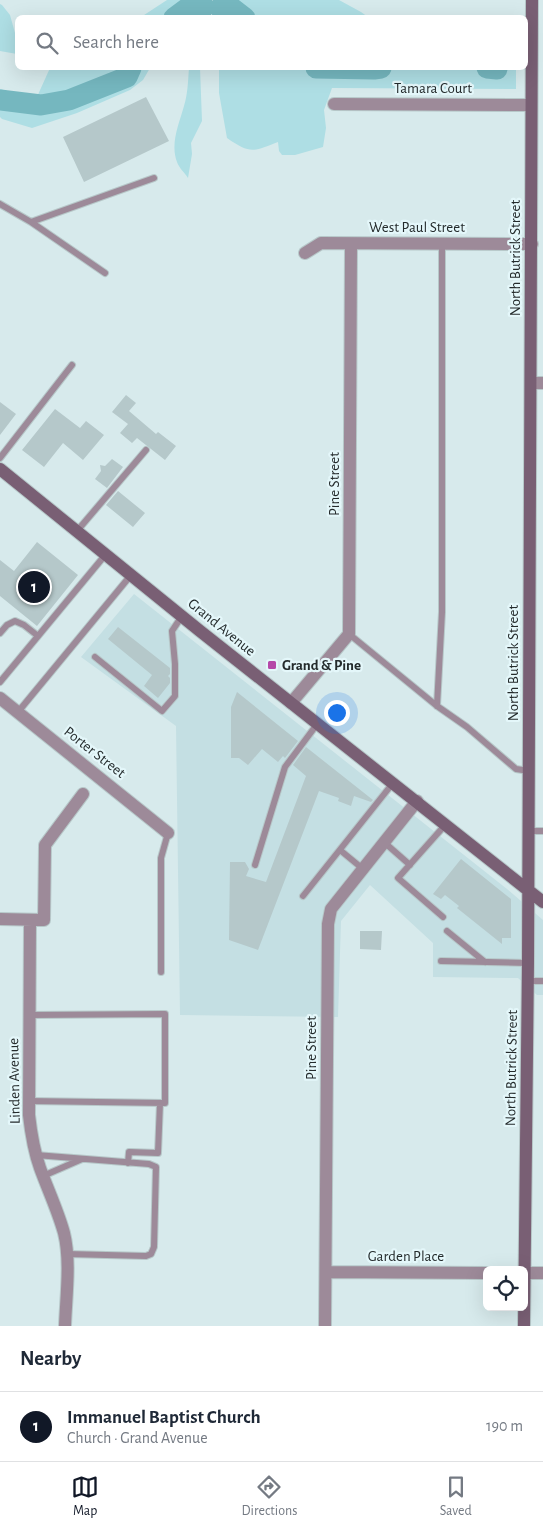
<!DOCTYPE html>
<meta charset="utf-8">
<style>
:root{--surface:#fff;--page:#f6f6f7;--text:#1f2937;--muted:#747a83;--line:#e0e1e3;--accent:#111827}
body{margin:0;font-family:"Alegreya Sans",sans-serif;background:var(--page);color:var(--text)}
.controls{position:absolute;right:15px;bottom:15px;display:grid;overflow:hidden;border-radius:8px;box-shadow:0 5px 20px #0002}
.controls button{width:45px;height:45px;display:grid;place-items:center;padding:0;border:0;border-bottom:1px solid var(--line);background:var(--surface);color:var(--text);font:25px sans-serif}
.you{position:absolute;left:336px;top:712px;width:18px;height:18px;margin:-12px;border:4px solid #fff;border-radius:50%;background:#1a73e8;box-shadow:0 0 0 8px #1a73e833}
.badge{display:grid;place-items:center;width:32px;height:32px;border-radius:50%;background:var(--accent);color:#fff;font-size:16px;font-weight:700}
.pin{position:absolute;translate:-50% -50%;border:2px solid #fff;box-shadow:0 1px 5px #0006}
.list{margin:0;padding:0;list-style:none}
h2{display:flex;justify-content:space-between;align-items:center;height:65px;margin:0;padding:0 20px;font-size:21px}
h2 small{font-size:16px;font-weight:400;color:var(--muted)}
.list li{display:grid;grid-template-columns:32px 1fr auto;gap:15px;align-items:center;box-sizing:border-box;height:70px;padding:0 20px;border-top:1px solid var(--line)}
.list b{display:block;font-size:19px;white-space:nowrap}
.list p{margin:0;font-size:16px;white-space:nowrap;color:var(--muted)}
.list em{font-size:16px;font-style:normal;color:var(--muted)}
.icon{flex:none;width:28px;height:28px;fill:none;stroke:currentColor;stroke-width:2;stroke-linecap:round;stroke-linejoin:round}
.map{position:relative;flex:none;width:543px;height:1326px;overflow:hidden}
.search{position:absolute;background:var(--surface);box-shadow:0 5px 20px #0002;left:15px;right:15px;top:15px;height:55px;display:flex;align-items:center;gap:12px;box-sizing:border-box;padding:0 18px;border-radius:8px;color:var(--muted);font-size:19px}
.sheet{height:135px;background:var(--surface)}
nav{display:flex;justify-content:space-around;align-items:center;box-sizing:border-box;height:70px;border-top:1px solid var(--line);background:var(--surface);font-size:14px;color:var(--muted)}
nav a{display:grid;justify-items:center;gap:2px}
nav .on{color:var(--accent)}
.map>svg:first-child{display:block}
.built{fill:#c4dfe3}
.green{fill:#aedee4}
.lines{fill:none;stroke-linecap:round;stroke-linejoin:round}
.river{stroke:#75b7bf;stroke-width:21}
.building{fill:#b5c8ca}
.lane-casing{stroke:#b7c8c9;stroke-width:8}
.street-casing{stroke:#b7c8c9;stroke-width:14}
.secondary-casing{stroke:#b7c8c9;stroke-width:14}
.lane{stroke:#9d8a99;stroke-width:6}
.street{stroke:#9d8a99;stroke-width:12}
.secondary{stroke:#795f74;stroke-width:12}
.poi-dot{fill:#b548a8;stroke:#e4f7fa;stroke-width:2}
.labels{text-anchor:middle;stroke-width:4.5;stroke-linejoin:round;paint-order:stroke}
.street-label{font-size:15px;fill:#242b2c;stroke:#e4f7fa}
.poi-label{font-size:15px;font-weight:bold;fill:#242b2c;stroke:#e4f7fa;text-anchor:start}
</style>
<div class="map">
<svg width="543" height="1326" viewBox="0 0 543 1326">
<rect width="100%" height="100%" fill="#d7eaec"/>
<path class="built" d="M134,594L507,889L543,920V995H537L518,978L433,977V943L370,885L341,921L338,1017L180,1015L176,726L81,657Z"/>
<path class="green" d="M167,0H203L202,17H141Z
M218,0H339L361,12L368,17H219Z
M0,4L2,5L10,15L15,33L17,34V54L0,51Z
M50,68H150L143,80L130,90L77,113L32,128L2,119L0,117V89L36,99Z
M189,68H200L202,121L191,143L192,154L188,178C185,173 179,168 177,162C170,144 179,124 184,106C188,93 188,80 189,68Z
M219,68H516V89L332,88L324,110L326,128L323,147L295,155H282L279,151L278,142C253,152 250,154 227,138L219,93Z"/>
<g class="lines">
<path class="river" d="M220,8H232L245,18
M174,18L190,6L204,7
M316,68L374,69L381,68
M487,68L497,69
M0,100L41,105L69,100L127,77L131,68"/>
</g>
<path class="building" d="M146,97L169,141L84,182L63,137Z
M126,395L136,403L129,411L156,434L158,432L176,446L165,460L137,438L132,443L120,433L128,424L112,412Z
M0,402L16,414L0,435Z
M55,409L80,428L86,421L104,435L83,460L63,443L44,467L22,450Z
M112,459L123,467L107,488L95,479L101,471L100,465L105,466Z
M118,491L145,513L133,527L106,505Z
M37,542L78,575L37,626L0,596V560L14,571Z
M118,627L170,668V674L168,676L170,678V683L158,698L144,686L152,675L108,639Z
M237,692L298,741L285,758L283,756L278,762L262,749L248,765L239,758H231V707Z
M306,747L373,800L371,802L354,796L351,806L338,801L339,798L319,791L258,950L229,940L230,862H245L249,869L246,876L266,882L306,776L293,765Z
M461,859L511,899V938H502V944L457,908L459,906L445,895L441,899L433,894Z
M360,931H382L381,950L360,949Z"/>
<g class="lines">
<defs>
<path id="lane" d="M0,204L31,222L105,273
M31,222L154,178
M0,458L72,365
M77,531L146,450
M0,633L7,625L15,621L24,625L38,636
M349,634L437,706L467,727L516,769L529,771
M95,657L162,711L175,696V664L172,631L182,616
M0,682L106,554
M437,706L442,612V244
M18,712L131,575
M529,831H543
M385,843L410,865
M340,850L363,869
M255,865L285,767L318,723
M303,896L393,783
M443,917L398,878L446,824
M447,931L485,962
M441,961L528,963
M161,972V858L168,833
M528,981H543
M29,1101L165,1103V1014L30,1015
M36,1155L149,1164L156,1167L154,1247L151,1254L146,1256L67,1254
M128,1163L129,1152L158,1153L160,1103
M43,1176L82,1159"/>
<path id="street" d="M334,104L531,105
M305,253L321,243L532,244
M531,383H543
M0,698L168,833
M291,703L349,634L351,244
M0,919L44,920L45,845L83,794
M30,920L29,1115C31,1133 34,1151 40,1168C48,1190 58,1211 64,1233C71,1261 66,1297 65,1326
M326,1272L487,1273
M524,1273H543
M325,1326L328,924L331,909L417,801"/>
<path id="secondary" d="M0,469L200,631L543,902
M524,1326L528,963L532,0"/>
</defs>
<use href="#lane" class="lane-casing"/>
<use href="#street" class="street-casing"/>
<use href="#secondary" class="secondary-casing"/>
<use href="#lane" class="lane"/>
<use href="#street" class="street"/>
<use href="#secondary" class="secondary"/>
</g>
<rect class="poi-dot" x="267" y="660" width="10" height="10" rx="2.5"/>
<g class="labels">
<g class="street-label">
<text x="433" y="93">Tamara Court</text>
<text x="417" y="232">West Paul Street</text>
<text transform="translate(515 258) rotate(-90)" y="5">North Butrick Street</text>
<text transform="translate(334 484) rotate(-90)" y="5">Pine Street</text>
<text transform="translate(222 627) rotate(39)" y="5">Grand Avenue</text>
<text transform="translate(513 663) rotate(-90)" y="5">North Butrick Street</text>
<text transform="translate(95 752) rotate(38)" y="5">Porter Street</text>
<text transform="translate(311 1048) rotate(-90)" y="5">Pine Street</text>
<text transform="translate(511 1068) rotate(-89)" y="5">North Butrick Street</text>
<text transform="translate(14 1081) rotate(-91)" y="5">Linden Avenue</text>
<text x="406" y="1261">Garden Place</text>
</g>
<g class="poi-label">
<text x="282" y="670">Grand &amp; Pine</text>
</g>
</g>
</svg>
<div class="controls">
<button><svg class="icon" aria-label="locate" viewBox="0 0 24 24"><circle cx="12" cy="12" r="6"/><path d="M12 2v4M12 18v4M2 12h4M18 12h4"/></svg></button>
</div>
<div class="you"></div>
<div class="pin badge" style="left:34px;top:587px">1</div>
<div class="search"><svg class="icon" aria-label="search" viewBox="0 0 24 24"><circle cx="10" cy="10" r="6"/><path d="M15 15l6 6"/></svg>Search here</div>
</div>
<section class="sheet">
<h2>Nearby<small></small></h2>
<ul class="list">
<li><span class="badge">1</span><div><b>Immanuel Baptist Church</b><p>Church · Grand Avenue</p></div><em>190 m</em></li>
</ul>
</section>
<nav>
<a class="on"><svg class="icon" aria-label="map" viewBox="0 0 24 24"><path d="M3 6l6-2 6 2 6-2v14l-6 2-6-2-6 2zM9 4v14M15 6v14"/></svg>Map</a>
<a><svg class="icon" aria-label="directions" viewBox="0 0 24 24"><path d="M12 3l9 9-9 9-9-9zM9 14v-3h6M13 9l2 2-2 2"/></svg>Directions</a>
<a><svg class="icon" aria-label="saved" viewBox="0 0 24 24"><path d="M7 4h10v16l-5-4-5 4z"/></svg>Saved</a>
</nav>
